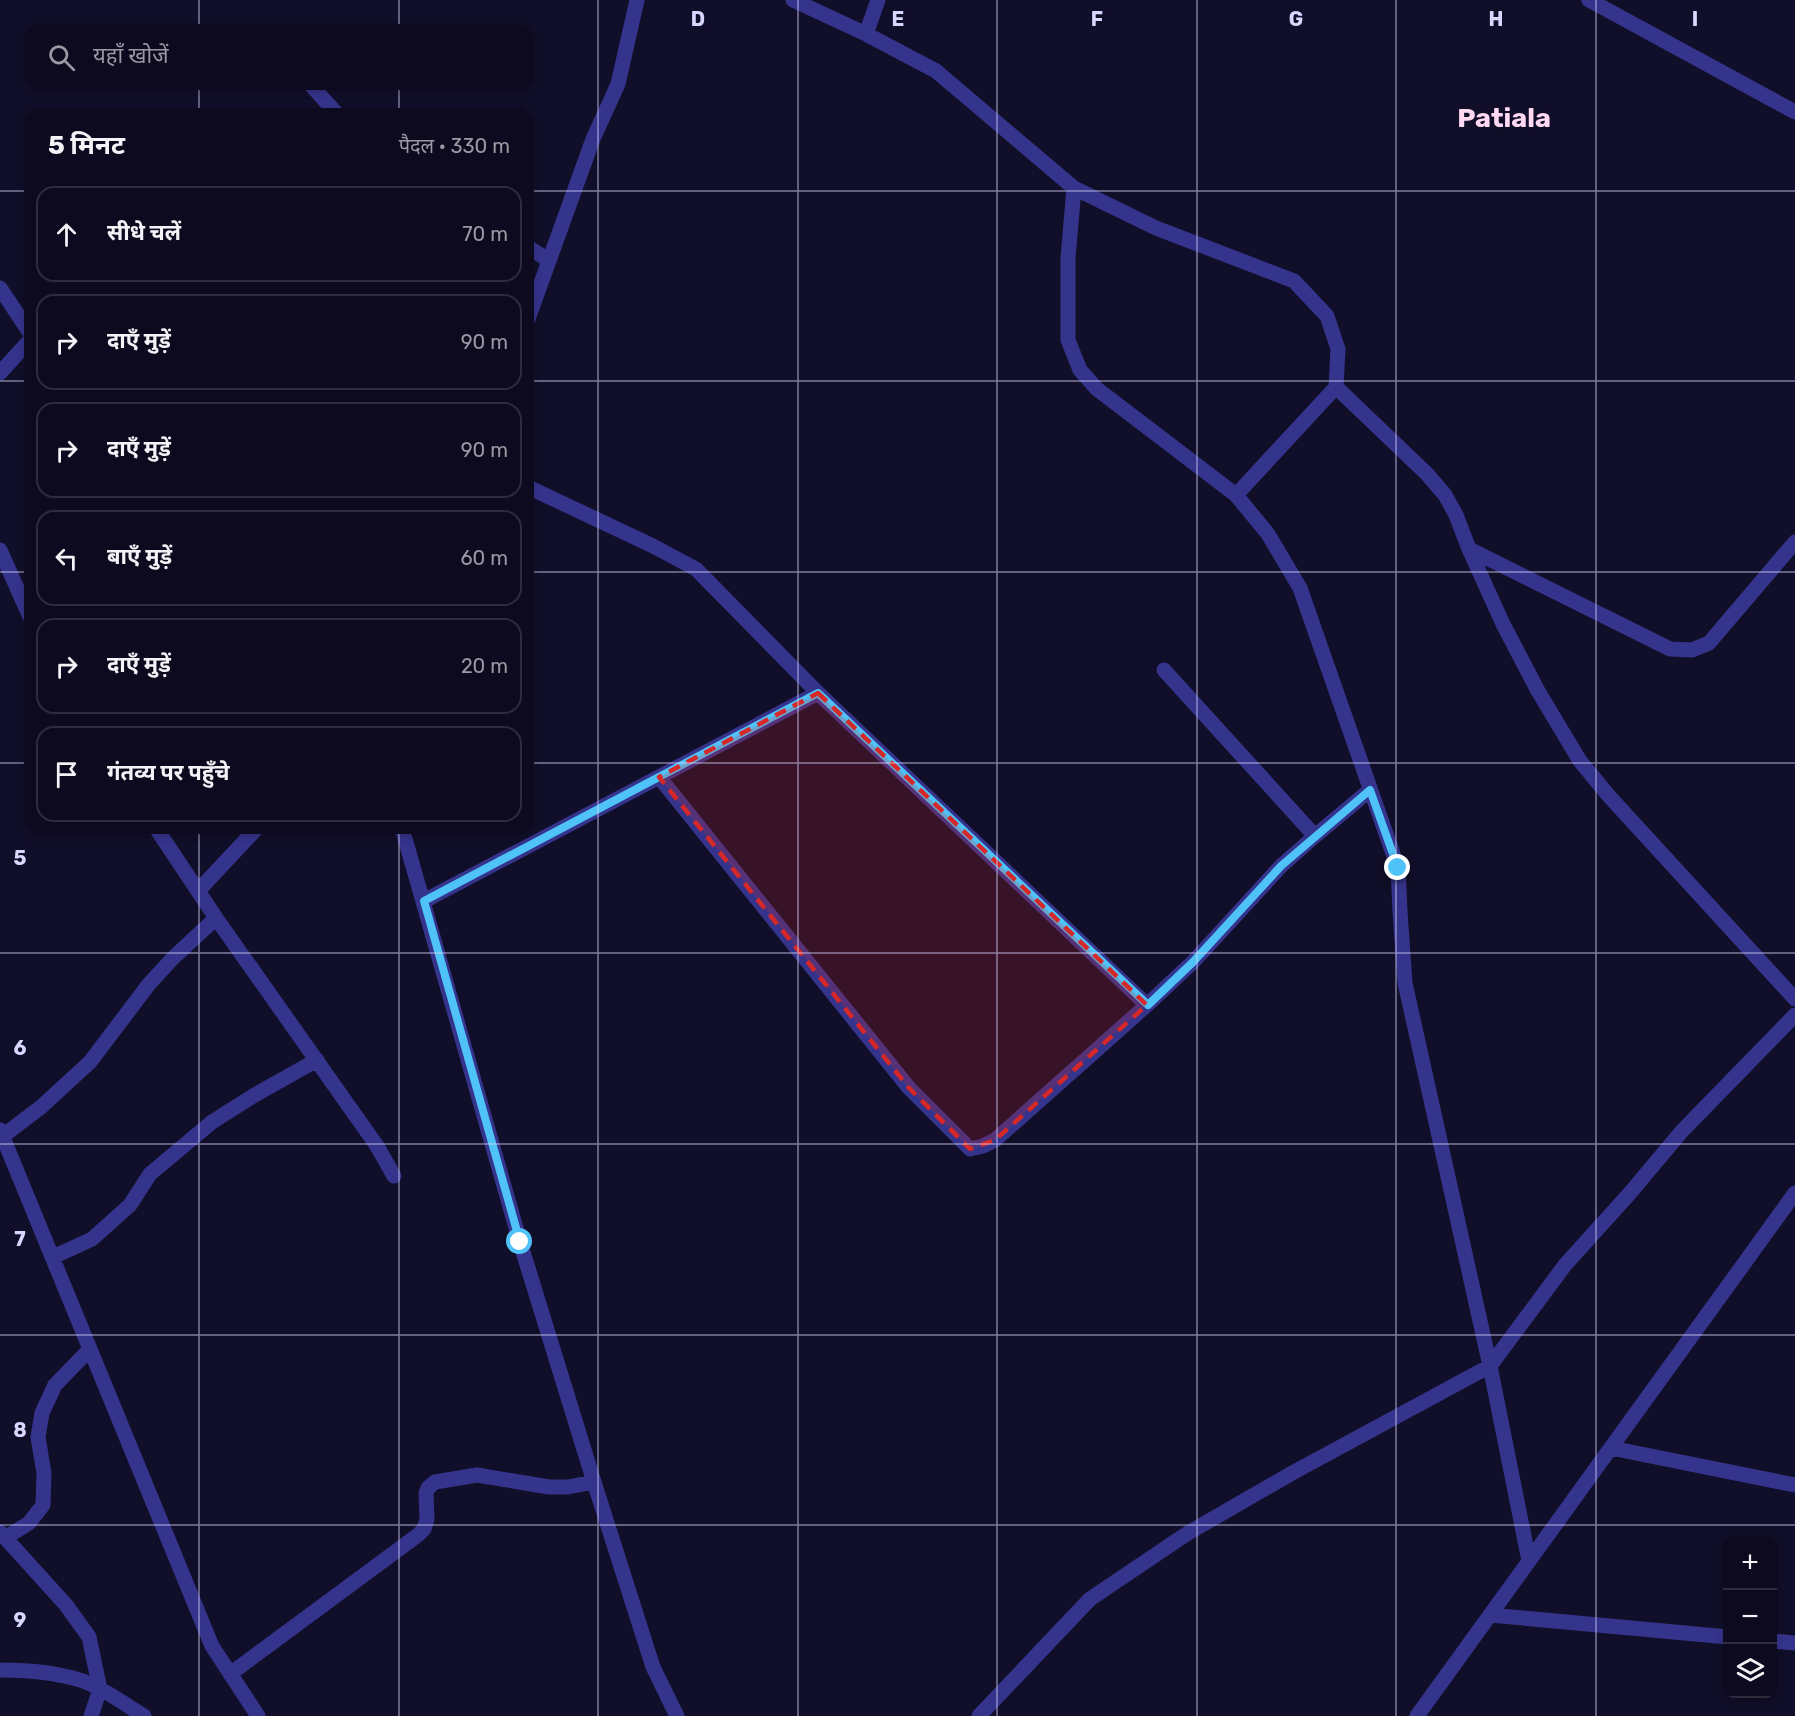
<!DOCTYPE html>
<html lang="hi">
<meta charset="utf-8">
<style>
:root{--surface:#0d0a1f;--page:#1b182c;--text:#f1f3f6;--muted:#9a9aa4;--line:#2d2b3d}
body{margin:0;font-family:Rubik,"Noto Sans Devanagari",sans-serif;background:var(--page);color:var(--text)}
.controls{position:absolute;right:18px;bottom:18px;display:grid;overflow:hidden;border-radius:12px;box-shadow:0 3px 9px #0003}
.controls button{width:54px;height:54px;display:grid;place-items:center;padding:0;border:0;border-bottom:2px solid var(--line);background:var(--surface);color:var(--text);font:30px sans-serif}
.stop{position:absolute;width:18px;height:18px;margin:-14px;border:4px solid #4fc3f7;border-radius:50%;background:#fff}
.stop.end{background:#4fc3f7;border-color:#fff;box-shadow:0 2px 6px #0008}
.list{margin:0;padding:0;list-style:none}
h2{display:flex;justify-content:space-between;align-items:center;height:78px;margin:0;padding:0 24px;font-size:26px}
h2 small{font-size:20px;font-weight:400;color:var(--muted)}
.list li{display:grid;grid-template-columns:39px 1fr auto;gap:18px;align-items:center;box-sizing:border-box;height:96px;margin:0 12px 12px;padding:0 12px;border:2px solid var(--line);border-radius:18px}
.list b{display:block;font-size:22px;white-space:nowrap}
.list em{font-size:20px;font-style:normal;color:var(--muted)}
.icon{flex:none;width:33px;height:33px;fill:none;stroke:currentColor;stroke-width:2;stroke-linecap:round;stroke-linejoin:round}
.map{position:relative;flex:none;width:1795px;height:1716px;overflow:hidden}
.search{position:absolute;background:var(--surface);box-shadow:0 3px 9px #0003;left:24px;top:24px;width:510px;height:66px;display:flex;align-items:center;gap:15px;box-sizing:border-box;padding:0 21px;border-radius:18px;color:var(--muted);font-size:22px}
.panel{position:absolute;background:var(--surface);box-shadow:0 3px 9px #0003;left:24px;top:108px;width:510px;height:726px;border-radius:18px}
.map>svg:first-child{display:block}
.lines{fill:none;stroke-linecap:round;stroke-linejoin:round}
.minor{stroke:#35348c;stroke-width:15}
.route{stroke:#4fc3f7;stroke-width:8}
.marked{fill:#d62828;fill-opacity:0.2;stroke:#d62828;stroke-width:4.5;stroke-dasharray:12 8;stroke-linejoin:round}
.grid{fill:none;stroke:#d9d6ff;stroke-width:1.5;stroke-opacity:0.55}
.labels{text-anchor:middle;stroke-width:5;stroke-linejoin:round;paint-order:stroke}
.town-label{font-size:27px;font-weight:bold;fill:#ffd8f2;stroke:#110e29}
.grid-label{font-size:20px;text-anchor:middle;font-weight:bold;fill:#d9d6ff;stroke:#110e29;stroke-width:5;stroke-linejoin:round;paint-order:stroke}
</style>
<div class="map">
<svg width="1795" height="1716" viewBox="0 0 1795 1716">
<rect width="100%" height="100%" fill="#110e29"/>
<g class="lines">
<path class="minor" d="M793,0L866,34L936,71L1074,188L1068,258V340L1080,370L1097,389L1236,495L1268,534L1300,588L1398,868L1400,912L1405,983L1490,1366L1529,1561
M1589,0L1795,112
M866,34L878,0
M310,84L337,114
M1074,188L1156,228L1294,281L1327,316L1338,349L1336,387
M528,247L548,260
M0,288L30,333
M528,319L593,139L618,84L637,0
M0,373L30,340
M528,487L653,546L696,569L818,693L1147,1005L1193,962L1281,866L1315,836
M1236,495L1336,387L1427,474L1445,495L1456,515L1469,549L1503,624L1538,691L1580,761L1608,795L1795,999
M1469,549L1670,649L1692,650L1709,643L1795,542
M0,550L30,617
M1164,670L1315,836L1370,790
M659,777L909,1088L970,1149L983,1146L995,1140L1147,1005
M156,828L216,918L377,1146L394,1176
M402,828L520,1242L594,1482L653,1667L677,1716
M198,891L257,828
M424,901L818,693
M0,1130L212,1646L258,1716
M3,1136L41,1107L90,1062L149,984L173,958L216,918
M53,1257L92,1239L130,1205L150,1174L212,1122L253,1096L317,1060
M1611,1448L1795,1485
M0,1532L66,1605L89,1637L100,1689L91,1716
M5,1538L29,1523L43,1505L44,1473L38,1437L42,1413L55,1385L90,1349
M1490,1615L1728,1637
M1772,1641L1795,1643
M0,1670C28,1670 56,1672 83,1681C105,1689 124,1704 144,1716
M230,1674L418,1535L424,1529L427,1519L426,1493L428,1488L435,1482L477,1475L549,1487H568L594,1482
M979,1716L1090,1599L1188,1533L1294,1472L1490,1366L1565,1265L1630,1193L1682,1131L1795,1015
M1417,1716L1795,1193"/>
</g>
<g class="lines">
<path class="route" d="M520,1242L424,901L818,693L1148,1005L1193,962L1281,866L1370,790L1398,868"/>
</g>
<path class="marked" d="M818,693L1147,1005L995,1140L970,1149L909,1088L659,777Z"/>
<path class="grid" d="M199,0V30M399,0V30M598,0V1716M798,0V1716M997,0V1716M1197,0V1716M1396,0V1716M1596,0V1716M199,84V114M399,84V114M0,191H30M528,191H1795M0,381H30M528,381H1795M0,572H30M528,572H1795M0,763H30M528,763H1795M199,828V1716M399,828V1716M0,953H1795M0,1144H1795M0,1335H1795M0,1525H1795"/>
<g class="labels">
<g class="town-label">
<text x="1504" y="127">Patiala</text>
</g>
</g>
<g class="grid-label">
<text x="698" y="26">D</text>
<text x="898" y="26">E</text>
<text x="1097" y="26">F</text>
<text x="1296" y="26">G</text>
<text x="1496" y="26">H</text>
<text x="1695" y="26">I</text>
<text x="20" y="865">5</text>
<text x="20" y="1055">6</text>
<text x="20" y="1246">7</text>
<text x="20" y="1437">8</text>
<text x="20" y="1627">9</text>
</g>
</svg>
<div class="controls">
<button>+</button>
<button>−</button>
<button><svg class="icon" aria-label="layers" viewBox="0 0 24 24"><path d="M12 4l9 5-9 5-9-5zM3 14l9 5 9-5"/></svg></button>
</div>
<div class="stop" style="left:520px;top:1242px"></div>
<div class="stop end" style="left:1398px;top:868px"></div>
<div class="search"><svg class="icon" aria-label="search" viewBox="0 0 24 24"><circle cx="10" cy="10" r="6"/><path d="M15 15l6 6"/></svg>यहाँ खोजें</div>
<section class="panel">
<h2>5 मिनट<small>पैदल · 330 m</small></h2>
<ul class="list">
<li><svg class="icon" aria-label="ahead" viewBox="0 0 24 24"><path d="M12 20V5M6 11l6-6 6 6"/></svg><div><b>सीधे चलें</b></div><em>70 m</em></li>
<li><svg class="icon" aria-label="right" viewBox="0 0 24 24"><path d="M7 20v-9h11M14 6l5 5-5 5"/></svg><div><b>दाएँ मुड़ें</b></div><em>90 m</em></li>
<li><svg class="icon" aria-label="right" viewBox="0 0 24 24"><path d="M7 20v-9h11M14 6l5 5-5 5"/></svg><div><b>दाएँ मुड़ें</b></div><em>90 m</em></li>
<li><svg class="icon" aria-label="left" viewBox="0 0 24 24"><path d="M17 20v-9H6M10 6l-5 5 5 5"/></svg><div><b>बाएँ मुड़ें</b></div><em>60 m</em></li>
<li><svg class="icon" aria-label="right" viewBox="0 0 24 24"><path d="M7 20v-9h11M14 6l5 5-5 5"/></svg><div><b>दाएँ मुड़ें</b></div><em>20 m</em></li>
<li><svg class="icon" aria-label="arrive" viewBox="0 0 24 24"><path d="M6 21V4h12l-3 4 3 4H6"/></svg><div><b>गंतव्य पर पहुँचे</b></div></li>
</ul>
</section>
</div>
